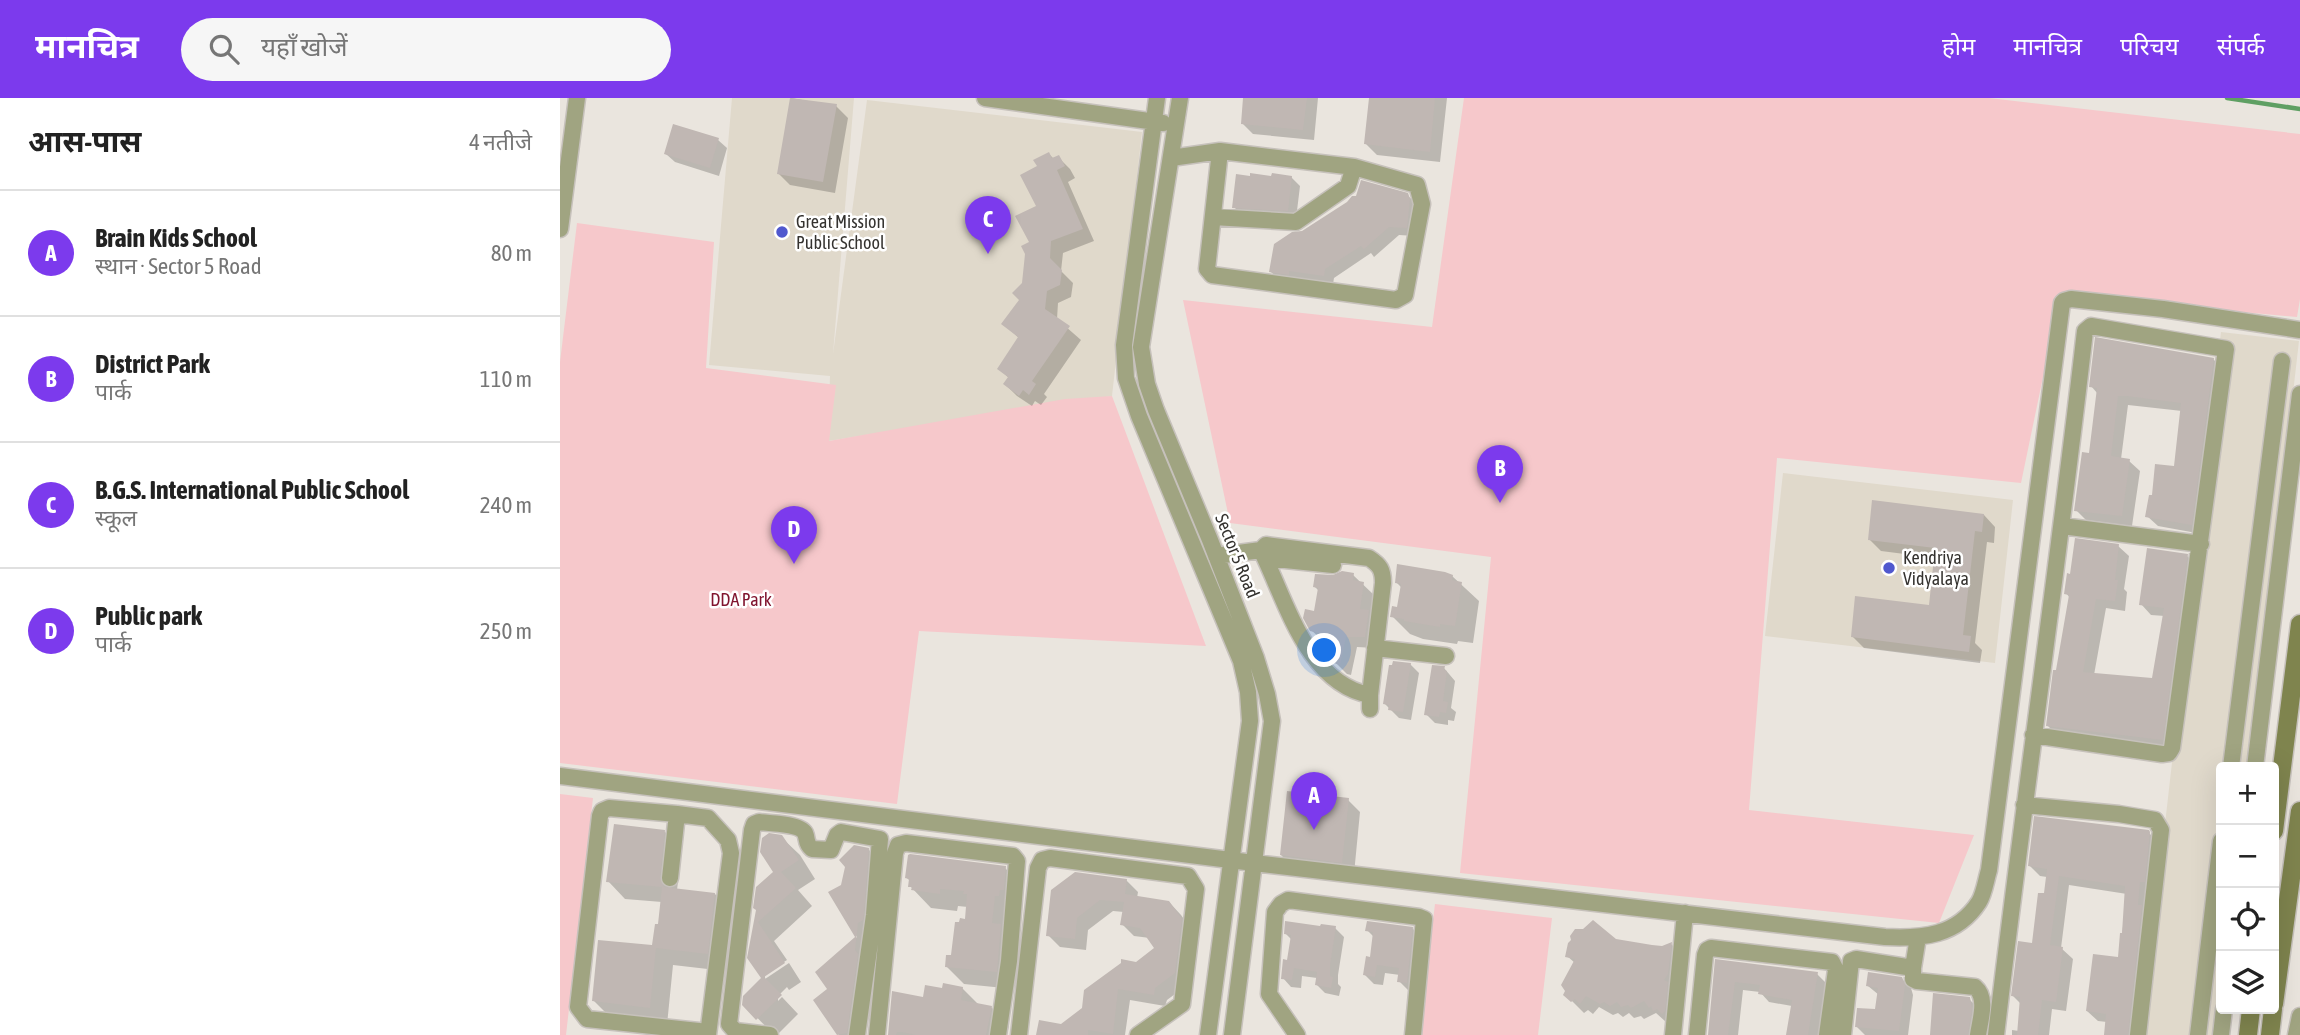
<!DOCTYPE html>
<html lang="hi">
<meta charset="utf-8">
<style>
:root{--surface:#fff;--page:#f6f6f6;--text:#222;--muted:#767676;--line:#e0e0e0;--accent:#7c3aed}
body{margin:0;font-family:"Asap Condensed","Noto Sans Devanagari",sans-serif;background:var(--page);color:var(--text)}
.controls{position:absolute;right:21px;bottom:21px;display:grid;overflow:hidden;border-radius:7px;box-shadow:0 7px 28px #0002}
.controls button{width:63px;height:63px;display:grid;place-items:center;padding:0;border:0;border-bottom:2px solid var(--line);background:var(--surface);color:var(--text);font:35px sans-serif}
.you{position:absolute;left:765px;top:553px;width:24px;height:24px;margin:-18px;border:5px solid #fff;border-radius:50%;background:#1a73e8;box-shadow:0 0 0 10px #1a73e833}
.badge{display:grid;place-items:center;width:46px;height:46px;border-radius:50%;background:var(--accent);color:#fff;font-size:23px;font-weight:700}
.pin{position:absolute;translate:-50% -58px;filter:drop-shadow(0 2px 4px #0008)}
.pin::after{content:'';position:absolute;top:37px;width:24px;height:21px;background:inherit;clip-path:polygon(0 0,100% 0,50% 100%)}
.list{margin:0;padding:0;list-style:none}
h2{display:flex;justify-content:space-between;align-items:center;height:91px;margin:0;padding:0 28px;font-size:30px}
h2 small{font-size:23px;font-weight:400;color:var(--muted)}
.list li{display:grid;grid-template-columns:46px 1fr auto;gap:21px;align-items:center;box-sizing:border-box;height:126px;padding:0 28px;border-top:2px solid var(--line)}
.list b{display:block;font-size:26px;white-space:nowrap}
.list p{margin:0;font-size:23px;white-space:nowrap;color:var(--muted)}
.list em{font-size:23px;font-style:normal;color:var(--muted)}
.icon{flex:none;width:38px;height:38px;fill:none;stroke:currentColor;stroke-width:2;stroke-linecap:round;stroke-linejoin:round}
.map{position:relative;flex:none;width:1740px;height:937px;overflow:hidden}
header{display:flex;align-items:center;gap:42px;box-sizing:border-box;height:98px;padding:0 35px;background:var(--accent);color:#fff}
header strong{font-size:33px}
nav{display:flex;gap:38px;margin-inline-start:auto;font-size:24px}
.search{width:490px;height:63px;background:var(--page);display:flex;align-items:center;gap:18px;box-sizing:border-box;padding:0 24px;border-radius:38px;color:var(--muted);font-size:26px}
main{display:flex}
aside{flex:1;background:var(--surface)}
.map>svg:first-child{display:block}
.built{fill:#e0d9cb}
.green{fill:#f6c8cb}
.shadow{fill:#0003}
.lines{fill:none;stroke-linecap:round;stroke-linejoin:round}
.stream{stroke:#5f9f63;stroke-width:4.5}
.building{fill:#c0b7b3}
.street-casing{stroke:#c6c1bb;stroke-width:19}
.secondary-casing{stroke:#c6c1bb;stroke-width:21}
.street{stroke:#a0a481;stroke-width:16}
.secondary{stroke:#7f844e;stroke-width:18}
.poi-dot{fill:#5058ce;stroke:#fff;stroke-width:2.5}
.labels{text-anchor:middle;stroke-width:5;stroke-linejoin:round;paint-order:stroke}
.poi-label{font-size:18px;fill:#34322f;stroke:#fff;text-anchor:start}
.street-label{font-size:18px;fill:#34322f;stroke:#fff}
.park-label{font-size:18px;fill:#80152f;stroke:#fff}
</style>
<header>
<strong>मानचित्र</strong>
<div class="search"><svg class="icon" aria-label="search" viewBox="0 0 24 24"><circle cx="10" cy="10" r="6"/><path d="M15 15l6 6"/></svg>यहाँ खोजें</div>
<nav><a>होम</a><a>मानचित्र</a><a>परिचय</a><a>संपर्क</a></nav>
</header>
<main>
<aside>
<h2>आस-पास<small>4 नतीजे</small></h2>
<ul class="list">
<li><span class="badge">A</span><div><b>Brain Kids School</b><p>स्थान · Sector 5 Road</p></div><em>80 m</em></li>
<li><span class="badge">B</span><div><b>District Park</b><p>पार्क</p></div><em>110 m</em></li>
<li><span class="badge">C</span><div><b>B.G.S. International Public School</b><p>स्कूल</p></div><em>240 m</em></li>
<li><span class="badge">D</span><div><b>Public park</b><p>पार्क</p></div><em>250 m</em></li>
</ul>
</aside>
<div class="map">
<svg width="1740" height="937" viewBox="0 0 1740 937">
<rect width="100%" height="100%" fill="#eae5de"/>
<path class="built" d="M172,0H294L273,256L307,2L582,34L552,298L268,343L270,278L149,267Z
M1661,234L1739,243L1690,669H1661V911L1659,937H1581Z
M1223,375L1453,402L1435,565L1205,538Z"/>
<path class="green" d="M904,0H1429L1740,36V201L1737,219L1500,197L1461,385L1217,360L1189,712L1414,737L1379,825L900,775L931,459L670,425L623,202L872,229Z
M17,125L154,144L146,270L276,287L269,343L505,301L552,298L646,548L359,533L337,706L0,665V264Z
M0,696L33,700L6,937H0Z
M875,806L992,820L978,937H859Z"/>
<path class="shadow" d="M231,0L276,8L288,20L275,95L230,87L218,75Z
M685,0H758L754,42L693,36L682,25Z
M811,0H887L880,64L817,57L806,46Z
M158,42L167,50L159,78L115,64L106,56Z
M489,56L494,61L498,59L510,71L515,80L508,84L534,143L503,155L501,173L513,185L511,199L498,205L497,221L521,242L484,296L487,299L481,307L475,303L472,308L457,298L445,286L449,280L439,271L460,241L444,226L462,202L479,109V69Z
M731,79L740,88L736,121L683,118L674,109Z
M847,97L857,106L855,138L839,137L814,159L811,155L774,180L773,186L720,182L711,174Z
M1653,261L1664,272L1642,436L1598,428L1587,418L1616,370L1622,313L1568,307L1561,361L1569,363L1580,373L1572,428L1526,422L1516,412L1531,357L1538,296L1531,288Z
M1424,417L1435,429L1434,445L1427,444L1415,545L1422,552L1420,565L1304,550L1292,538L1370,509L1376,460L1321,453L1309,441Z
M1558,448L1569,458L1564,491L1567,494L1565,513L1546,510L1534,577L1594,582L1605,518L1591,517L1581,506L1627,458L1637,468L1612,651L1498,638L1488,628L1510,500L1506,495L1512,478Z
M793,477L814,497L811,517L819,525L815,550L797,549L791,577L787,576L775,564L760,540L751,532L759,493L755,489Z
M892,478L919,503L913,545L898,543L897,546L863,541L850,536L832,518L838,511L842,490L836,484Z
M850,566L859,575L851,622L839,620L825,606Z
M884,570L895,583L891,610L896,614L894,623L888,622V627L875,625L866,616Z
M788,702L800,714L794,776L733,769L721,757Z
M104,733L122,751L117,792L155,796L172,814L165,873L113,867L107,927L51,920L34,903L93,849L99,828L102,804L65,801L48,783Z
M1588,734L1599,745L1578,937H1546L1547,924L1538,923L1527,913L1559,861L1567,796L1509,787L1501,850L1513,861L1506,913L1492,911L1489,937H1452V932L1459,933L1461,906L1453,898L1473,847L1485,797L1487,779L1480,778L1469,767Z
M221,739L240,757L255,781L238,792L252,808L214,843L227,862L205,876V881L229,865L241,884L229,892L227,889L218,898V903L222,899L238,916L217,937H214L184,906L203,881L189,859L198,812L215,774Z
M308,751L326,769L320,840L315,843L312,871L315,875L306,937H279L255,902L269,891L258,874L297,839L271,795L283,788Z
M445,770L463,788L461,809L457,808L450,837L458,845L454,891L404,886L386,868L393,859L407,823L408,809L398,808L397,813L371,810L350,788L351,784L347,780Z
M566,782L578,794L577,800L609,804L621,817L633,834L627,887L607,902L605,908L570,902L565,937H478L501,928L597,850L590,840L574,838L562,826L564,814L553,813L528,832L526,852L500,849L488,837Z
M775,830L784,839L778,877V886L781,889L779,898L765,895L757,887V880L742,878L741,890L731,889L723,880L728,864L732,842L726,836Z
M852,830L861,839L856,893L848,892L839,883L840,877L825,875L823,887L814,886L805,877L811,861L814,839L807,832Z
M1055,843L1102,849L1111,846L1123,858L1110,922L1106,924L1096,915L1084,921L1081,918L1074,920L1069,915L1063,919L1058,915L1053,917L1039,909L1033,916L1028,912L1024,915L1005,896L1015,865L1007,858Z
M1157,863L1257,876L1266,885L1258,937H1228L1232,908L1209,904L1200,894L1183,892L1178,937H1149Z
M1342,881L1351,890L1353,897L1348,937H1305L1296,928L1317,913L1319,897L1308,888Z
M402,890L419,907L431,909L449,927L447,937H329L365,901L384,892Z
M1409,901L1418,910L1417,937H1372Z"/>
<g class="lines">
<path class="stream" d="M1667,0L1740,11"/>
</g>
<path class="building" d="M230,0L277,6L263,84L217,76Z
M683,0H747L743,32L681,26Z
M809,0H875L870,54L804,46Z
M113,26L159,40L150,70L104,56Z
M489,54L492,60L499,57L505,68L497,72L523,131L491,143L490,160L502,172L500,187L487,193L485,211L510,228L472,283L476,286L469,297L463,292L459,298L443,286L448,279L437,271L458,239L441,226L459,202L452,195L462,185L465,156L461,148L469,144L455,118L476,108L460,77L477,68L473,62Z
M690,75L711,78L712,75L732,78L728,113L672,110L676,76L690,78Z
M801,82L848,95L850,101L847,130L829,129L804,151L801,148L765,171L764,178L729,173V177L709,174L714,146L732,134L742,133L787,104L792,98H796Z
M1535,239L1654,260L1632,427L1585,419L1589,397H1592L1595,366L1614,368L1621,305L1567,298H1558L1551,358L1570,361L1562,418L1514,413L1522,354L1529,355L1537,290L1529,289Z
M1312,402L1424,416L1422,434L1415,433L1403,537L1411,538L1409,554L1291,539L1295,498L1369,507L1375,450L1308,442Z
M1515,440L1559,446L1555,482H1558L1555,503L1536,501L1523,574L1592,580L1604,510L1579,507L1587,450L1628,456L1603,642L1486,628L1493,572H1496L1509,497L1504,496L1507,475L1510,476Z
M837,466L885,474L893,477L892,482L902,484L895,528L880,526V529L844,523V521L830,519L832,508L837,509L841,486L835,485Z
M782,473L794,475L793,482L804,484L800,511L809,512L805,539H786L780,567L774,565L763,553L757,544L759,535L750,533L743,520L745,511L754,513L758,490L753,489L755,476L773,477Z
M833,563L851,565L843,614L828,612L829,607L823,606L829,567H832Z
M872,567L885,568L884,572L887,573L883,603L888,604L886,615L880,614L879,619L864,617Z
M727,693L789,700L782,765L720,757Z
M1474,718L1589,732L1590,734L1585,784H1580L1578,807H1582L1568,937H1544L1546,916L1526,913L1533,856L1558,859L1560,835H1562L1565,788L1499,778L1490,847L1503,849L1496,904L1482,902L1478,937H1457L1460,899L1451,898L1458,843L1472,845L1478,795H1484L1487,771L1468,768Z
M54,726L105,732L100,779L104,789L155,795L148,856L96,850L90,910L32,903L38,842L92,847L95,826H98L102,789L46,784Z
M209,735L222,737L239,762L221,774L236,790L198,824L225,865L204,879L222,897L196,922L182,907L183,898L201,880L187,860L196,812L193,810L196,789L213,774L200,754L202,740Z
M294,747L309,750L304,816L303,822L298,825L295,852L298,856L287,935L277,937L253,902L267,891L255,874L295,839L268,794L281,787L285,769L279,762Z
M350,756L446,768L444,792H440L439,798H435L432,825L441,826L437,874L385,869L386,857H391L395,824H399L400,820L405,821L407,796H403L404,793L380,791V796L351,792L352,789H348L349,781L345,780L348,757Z
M515,774L567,781L565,796L609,803L622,821L615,875L595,890L594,897L558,891L553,936L528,932V937H476L479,922L501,926L522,910L524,892L561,865V861L576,864L594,850L580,830L560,827L564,804L540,802L517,820L515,841L486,838L491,792Z
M1033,822L1056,841L1092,847L1102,848L1112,844L1108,876L1104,882L1108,884L1105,913L1102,916L1097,911L1093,913L1091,908L1089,910L1084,903L1071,910L1068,907L1061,909L1057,904L1050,908L1044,904L1040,906L1026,898L1020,906L1015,901L1011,904L1003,897L1005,893L1001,887L1015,861L1005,859L1008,845L1011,842L1010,838L1015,831H1023Z
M725,823L760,828L761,826L776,828L770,867V878L773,879L771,890L755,887L757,874L734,870L732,882L721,881L723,861L727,862L731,837L724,836Z
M807,823L853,829L847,885L837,884L839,870L817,867L815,879L803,877L806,858L810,859L813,834L805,833Z
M1155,861L1258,874L1248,937H1226L1232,902L1198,896L1200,887L1175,884L1168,937H1148Z
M1308,874L1342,879L1345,887L1339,933L1295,929L1297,910L1315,911L1318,890L1306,888Z
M383,885L403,889L401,902L432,908L426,937H356L342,934H337L336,937H328L332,893L363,899L365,887L382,890Z
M1373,895L1410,899L1412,911L1408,937H1370Z"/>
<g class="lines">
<defs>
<path id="street" d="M425,0L603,25
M597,0L564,247L566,280L579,318L681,563L688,594L690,623L648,937
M620,0L581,249L587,286L596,312L650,442L696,560L707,596L712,623L672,937
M611,60L660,53L794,69L857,87L862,106L845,197L836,202L652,177L647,171L660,53
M653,119L736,124L788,88L794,69
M0,131L17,0
M1502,428L1641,446
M701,452C726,502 747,586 810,597
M656,458L701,452L706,447L809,460C820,467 823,472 823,485L810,597V611
M705,460L773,467
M815,550L886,558
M1671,669L1722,263
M1695,669L1740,296
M0,678L694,765L1325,839C1362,841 1397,838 1419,804C1424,796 1426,782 1429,772L1502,205L1504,203L1511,201L1603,211L1740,232
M1464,707L1559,716L1595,722L1601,732L1578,937
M117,716L49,710L42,713L40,718L18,909L27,921L148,934
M110,780L117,716L148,720L168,742L171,755L148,937
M1353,870V881L1357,883L1415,889C1428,900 1420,922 1418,937
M210,937L175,933L169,926L192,732L194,726L199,724C209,725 240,726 245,735C248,742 245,745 252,751L271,752L277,737L281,734L320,741L314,817L297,937
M317,937L335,755L338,747L346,745L453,758L457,763L449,863L438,937
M459,937L478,770L482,762L490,760L628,778L636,791L622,906L578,937
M737,937L709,896L715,814L721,806L728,802L859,819L864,821L853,937
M1113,937L1125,815
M1137,937L1145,857L1147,852L1151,850L1272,864L1276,872L1267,937
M1283,937L1291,863L1296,861L1353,870L1358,839
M1436,937C1464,702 1498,468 1525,233L1531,228L1666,251L1612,650L1609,655L1602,656L1473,637
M1638,937L1661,743
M1661,937L1664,911
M1736,937L1740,918"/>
<path id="secondary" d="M1714,733L1740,526
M1714,906L1740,713
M1688,937L1691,911
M1710,937L1713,911"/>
</defs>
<use href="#street" class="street-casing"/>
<use href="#secondary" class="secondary-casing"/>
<use href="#street" class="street"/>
<use href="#secondary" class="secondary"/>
</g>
<g class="poi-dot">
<circle cx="222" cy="134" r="7"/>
<circle cx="1329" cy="470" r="7"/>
</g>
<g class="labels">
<g class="poi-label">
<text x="236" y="130">Great Mission<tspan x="236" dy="21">Public School</tspan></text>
<text x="1343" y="466">Kendriya<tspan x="1343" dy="21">Vidyalaya</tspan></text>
</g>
<g class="street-label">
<text transform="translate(677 458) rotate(68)" y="6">Sector 5 Road</text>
</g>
<g class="park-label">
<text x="181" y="508">DDA Park</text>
</g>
</g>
</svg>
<div class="controls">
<button>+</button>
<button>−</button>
<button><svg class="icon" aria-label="locate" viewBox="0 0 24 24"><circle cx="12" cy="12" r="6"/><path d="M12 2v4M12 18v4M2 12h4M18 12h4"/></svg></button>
<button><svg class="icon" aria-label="layers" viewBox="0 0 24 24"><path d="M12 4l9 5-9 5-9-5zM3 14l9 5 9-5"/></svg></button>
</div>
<div class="you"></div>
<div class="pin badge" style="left:754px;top:732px">A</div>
<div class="pin badge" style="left:940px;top:405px">B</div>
<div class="pin badge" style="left:428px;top:156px">C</div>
<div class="pin badge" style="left:234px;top:466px">D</div>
</div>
</main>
